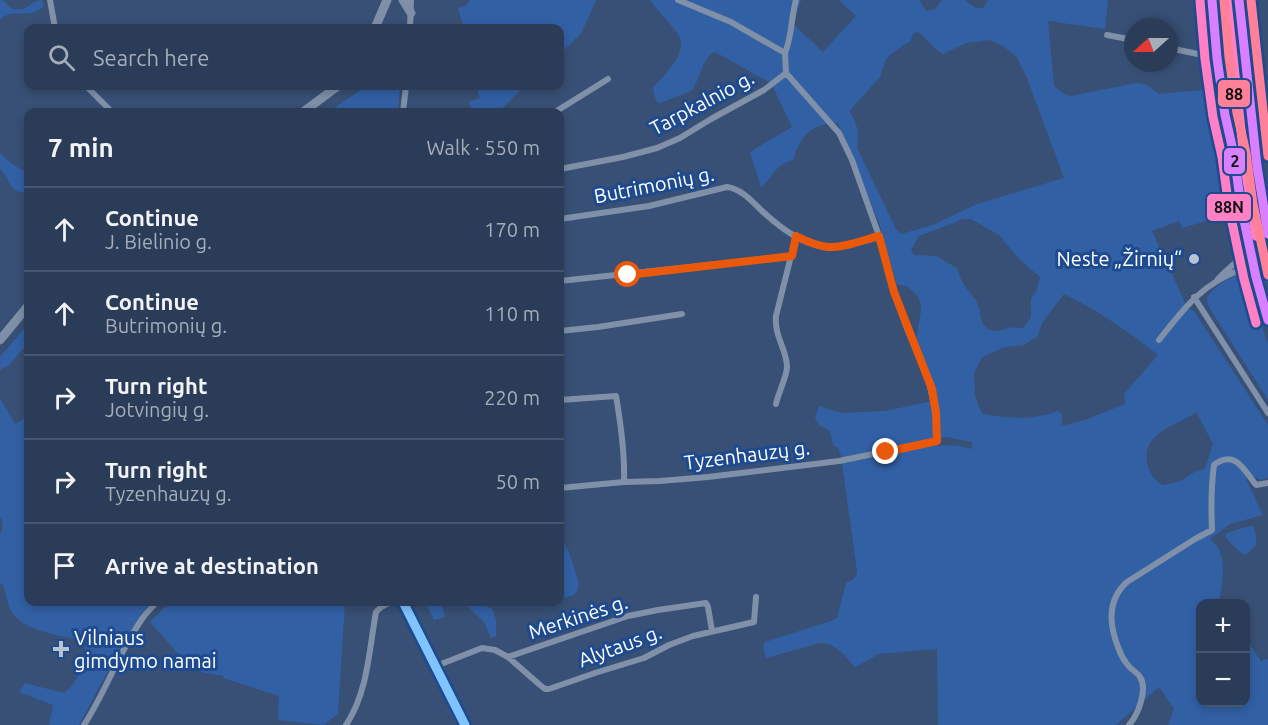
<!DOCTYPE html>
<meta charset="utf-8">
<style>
:root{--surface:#2a3c58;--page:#32435e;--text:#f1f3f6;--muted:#a5adba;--line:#46566e}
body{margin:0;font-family:Ubuntu,sans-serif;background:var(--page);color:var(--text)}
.controls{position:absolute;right:18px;bottom:18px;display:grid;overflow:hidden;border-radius:12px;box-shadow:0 3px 9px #0003}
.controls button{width:54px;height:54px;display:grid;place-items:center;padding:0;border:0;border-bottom:2px solid var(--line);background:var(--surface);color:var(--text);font:30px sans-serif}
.compass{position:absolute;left:1124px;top:18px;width:54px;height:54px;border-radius:50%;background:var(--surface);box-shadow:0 3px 9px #0003;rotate:249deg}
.stop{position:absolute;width:18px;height:18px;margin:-14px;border:4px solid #ea580c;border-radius:50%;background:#fff}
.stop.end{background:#ea580c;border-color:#fff;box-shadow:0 2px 6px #0008}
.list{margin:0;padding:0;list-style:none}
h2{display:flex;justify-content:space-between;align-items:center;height:78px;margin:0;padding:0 24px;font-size:26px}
h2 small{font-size:20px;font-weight:400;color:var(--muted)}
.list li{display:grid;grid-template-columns:39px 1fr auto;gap:18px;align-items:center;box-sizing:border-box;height:84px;padding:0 24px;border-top:2px solid var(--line)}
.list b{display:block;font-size:22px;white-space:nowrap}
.list p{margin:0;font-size:20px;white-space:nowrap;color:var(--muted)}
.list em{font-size:20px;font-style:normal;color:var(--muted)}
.icon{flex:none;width:33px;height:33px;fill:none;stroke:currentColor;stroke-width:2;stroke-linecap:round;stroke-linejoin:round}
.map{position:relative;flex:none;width:1268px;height:725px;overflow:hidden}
.search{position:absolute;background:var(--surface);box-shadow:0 3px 9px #0003;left:24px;top:24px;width:540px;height:66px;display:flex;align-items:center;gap:15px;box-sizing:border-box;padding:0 21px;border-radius:12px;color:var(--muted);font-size:22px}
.panel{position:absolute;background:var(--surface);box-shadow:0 3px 9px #0003;left:24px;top:108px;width:540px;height:498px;border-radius:12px}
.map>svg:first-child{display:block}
.green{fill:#3260a5;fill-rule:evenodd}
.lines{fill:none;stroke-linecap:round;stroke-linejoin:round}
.street{stroke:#7f90a8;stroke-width:6}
.primary{stroke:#7e8fa7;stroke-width:9}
.highway{stroke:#7f90a7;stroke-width:10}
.bus-1-casing{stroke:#1e4a8f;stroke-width:14}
.bus-2-casing{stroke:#1e4a8f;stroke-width:14}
.bus-3-casing{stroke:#1e4a8f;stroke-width:14}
.bus-4-casing{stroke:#1e4a8f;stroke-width:14}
.bus-1{stroke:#d880ff;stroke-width:9}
.bus-2{stroke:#ff80c5;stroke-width:9}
.bus-3{stroke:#ff8098;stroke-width:9}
.bus-4{stroke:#80c4ff;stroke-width:9}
.route{stroke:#ea580c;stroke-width:8}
.poi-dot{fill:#b9c2cf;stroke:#1e4a8f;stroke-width:2}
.labels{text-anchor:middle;stroke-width:6;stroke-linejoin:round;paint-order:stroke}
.street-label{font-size:20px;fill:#fff;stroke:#1e4a8f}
.poi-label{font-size:20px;fill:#fff;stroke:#1e4a8f;text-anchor:end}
.line-badge{stroke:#1e4a8f;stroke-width:2}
.pale-badge-label{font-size:16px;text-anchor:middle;font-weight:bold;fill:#111}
</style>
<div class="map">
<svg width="1268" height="725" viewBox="0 0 1268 725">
<rect width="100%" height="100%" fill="#385075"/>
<path class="green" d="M0,0H3L12,9C17,9 21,10 25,8C31,5 34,1 41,0L43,3V7C25,21 17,7 0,19Z
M470,0H596L582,32L560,54V28H464L458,8L466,6Z
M650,0H801L796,15L794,25L823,52L856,16L839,0H920L921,4L927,11L935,9L942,0H965L975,8H983L988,0H1108L1105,29L1048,21L1054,86L1061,92L1070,96L1137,83L1147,85L1159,94L1202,90L1200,63L1205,64L1206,61H1212L1218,145L1227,215L1182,228L1179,221L1152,231L1188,309L1194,311L1268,425V478L1261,480L1251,476L1246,479L1263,515L1230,524L1210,539C1212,541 1215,544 1217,546C1227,561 1222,586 1219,601L1220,603L1200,604V702H1246V639L1261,661L1268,659V725H1168L1174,709L1159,687L1116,725H938L937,649L879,654L855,667C845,656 836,643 820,643L766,658L763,646L765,642L831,621L837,618L846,583C853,580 856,579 857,571L842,463C861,460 879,456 898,452C922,448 948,441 972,449V442L946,437L932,439L842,458L838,448L833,445L830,431L819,425L815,418L819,406L841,413L885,411L937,400L917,342C915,323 931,303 910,289C905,285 903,285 897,285L880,226L838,123C811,123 801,136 793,160C786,162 780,165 775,171C769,177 767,184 761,187L750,152L792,127L771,83L715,52C701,58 701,80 691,91L660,103H658L655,98L653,88C665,74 691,50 677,33C669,21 658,12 650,0ZM918,32C928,39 934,50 943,54L966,43L990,40L1003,46L1017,57L1027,78L1064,178L977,204L933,225L901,234L896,229L857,148C859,133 858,125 850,112L851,109L880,77L886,59L891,54L910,41L913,34ZM961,219H971L999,235L1020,260L1040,277L1036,292L1031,299V317L1023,328C1019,328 1013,327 1009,328C1004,329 1000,332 995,331C977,328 983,312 976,301C976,299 971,295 970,293C964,286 960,278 957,268L936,256L914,255L911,250L919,236L956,222ZM1064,294C1096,309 1131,333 1158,355L1124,394L1125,404L1085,420L1061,426C1062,419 1064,415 1058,411C1030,421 1010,418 982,414L975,396L974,373L982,357L1005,347L1024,345L1038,336L1042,323ZM1196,412L1213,444L1205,469C1195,470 1191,475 1182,480C1175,483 1169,484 1162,485C1154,479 1149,473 1147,462C1142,432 1177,426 1196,412Z
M367,86H400L398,112H328Z
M476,86H529L520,91L498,112H473L469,102L480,98Z
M1218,89L1230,182L1241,246L1238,255C1227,200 1220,145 1218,89Z
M0,153L12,164L28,173V192C9,195 11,179 0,169Z
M1239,274H1244L1248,281L1268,344V400L1207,304L1208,303L1207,299C1211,288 1228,278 1239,274Z
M28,324V343L9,365L0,370V357Z
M0,398L15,424L28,416V602H152L142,613L118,652L79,725H49L53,705L19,692L25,683L64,693C82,679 83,663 86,642C66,636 21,631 12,612C7,604 6,593 3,585L0,584V534C3,528 4,523 0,517Z
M1251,526L1254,527L1256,536V545L1246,555L1240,552L1226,538L1225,534L1238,529Z
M560,539L568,549L579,584L577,591L574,595L560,599Z
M170,602H345L338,714L324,725L278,720L279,696L223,678V676L205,673L191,668L150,622Z
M463,602H477L492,609L496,620V636L491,638L484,622Z
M441,603L445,617L434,620L427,605Z"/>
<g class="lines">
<path class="street" d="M50,0L55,28
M410,28L411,0
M1107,35L1133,40
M1169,48L1217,58
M785,53C792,36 791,18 796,0
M86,86L112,112
M403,112L406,86
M555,112L608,79
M560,169L623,157L657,148L680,138L711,119L764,90L786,73
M560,219L649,206L727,187C741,189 751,200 761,210C780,228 810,251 838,247C852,245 866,240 879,236
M1218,279C1227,269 1242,259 1248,247
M560,281L792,256
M1194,297L1268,413
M560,331L598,327L682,314
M1159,340C1184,308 1202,284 1240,270L1255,277
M560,400L616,396C621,425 625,452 624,482
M776,404C778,394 787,376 787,367C787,350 774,336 776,316L796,236
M560,488L624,482L660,481L708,477L839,461L937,441L936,413L928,378L906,326L894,292L879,236L852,160L839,133L786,73L785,53L731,22L678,0
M403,602L465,725
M508,657L540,685L545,689H549L595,673L644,658L669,645L693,636L754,622L756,597
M436,666L482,648L495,650L508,657L628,616L658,610L706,603L708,607L712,631
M84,725C106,691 119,652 142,619C146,613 152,607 157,602
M346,725C368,692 369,650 376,612L381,607L391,602
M1129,725C1138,715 1148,689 1140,677C1137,672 1130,669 1127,664C1123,659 1120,653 1118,647C1109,624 1107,600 1127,582L1195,539L1212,530C1211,508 1211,487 1214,465C1235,449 1244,470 1256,485L1268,483"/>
<path class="primary" d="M403,0L411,13
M375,28L387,0
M303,112L338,86
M0,340L28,306"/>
<path class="highway" d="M1212,0L1221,87
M1220,0C1227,68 1230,137 1240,205C1246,244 1256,282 1268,320
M1230,0L1252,198L1268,277
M1239,0L1257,166L1268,234"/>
<defs>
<path id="bus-1" d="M1212,0L1217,58L1225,115L1234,155L1241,206L1256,277L1268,320
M1239,0L1257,166L1268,234"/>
<path id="bus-2" d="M1200,1L1205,59L1213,117L1222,157L1229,208L1244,279L1256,323
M1227,1L1245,167L1256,236"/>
<path id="bus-3" d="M1224,0L1229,57L1237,113L1246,153L1253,204L1268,275
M1251,0L1268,156"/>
<path id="bus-4" d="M403,602L465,725"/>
</defs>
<use href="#bus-1" class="bus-1-casing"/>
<use href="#bus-2" class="bus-2-casing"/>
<use href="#bus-3" class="bus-3-casing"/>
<use href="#bus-4" class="bus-4-casing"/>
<use href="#bus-1" class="bus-1"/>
<use href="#bus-2" class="bus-2"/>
<use href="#bus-3" class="bus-3"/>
<use href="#bus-4" class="bus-4"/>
</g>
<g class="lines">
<path class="route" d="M628,275L792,256L796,236C806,241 817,246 828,247C845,248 863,240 879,236L894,292L932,389L936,413L937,441L886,452"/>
</g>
<g class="poi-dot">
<circle cx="1194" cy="259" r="6"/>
<path d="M58 640h6v6h6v6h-6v6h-6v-6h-6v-6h6z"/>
</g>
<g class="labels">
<g class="street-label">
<text transform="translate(702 103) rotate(-28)" y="7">Tarpkalnio g.</text>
<text transform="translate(654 185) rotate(-11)" y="7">Butrimonių g.</text>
<text transform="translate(747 455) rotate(-7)" y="7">Tyzenhauzų g.</text>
<text transform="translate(578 617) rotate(-18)" y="7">Merkinės g.</text>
<text transform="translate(620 646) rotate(-20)" y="7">Alytaus g.</text>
</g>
<g class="poi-label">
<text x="1182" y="266">Neste „Žirnių“</text>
<text x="74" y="645" text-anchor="start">Vilniaus<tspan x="74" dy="23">gimdymo namai</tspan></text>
</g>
</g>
<g class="line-badge">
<rect x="1217" y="79" width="34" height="29" rx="6" fill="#ff8098"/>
<rect x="1223" y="147" width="23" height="28" rx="6" fill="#d880ff"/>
<rect x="1206" y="193" width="46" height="29" rx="6" fill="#ff80c5"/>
</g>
<g class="pale-badge-label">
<text x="1234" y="100">88</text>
<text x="1235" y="167">2</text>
<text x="1229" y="213">88N</text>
</g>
</svg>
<div class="controls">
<button>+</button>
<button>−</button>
</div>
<svg class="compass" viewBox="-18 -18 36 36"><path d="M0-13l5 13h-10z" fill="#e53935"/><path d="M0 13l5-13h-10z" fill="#a5adba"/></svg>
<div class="stop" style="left:628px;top:275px"></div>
<div class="stop end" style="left:886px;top:452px"></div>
<div class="search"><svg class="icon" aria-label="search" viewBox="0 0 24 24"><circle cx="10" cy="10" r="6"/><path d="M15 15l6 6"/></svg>Search here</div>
<section class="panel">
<h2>7 min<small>Walk · 550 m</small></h2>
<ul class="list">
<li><svg class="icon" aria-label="ahead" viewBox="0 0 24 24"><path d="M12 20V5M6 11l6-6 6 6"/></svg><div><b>Continue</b><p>J. Bielinio g.</p></div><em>170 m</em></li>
<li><svg class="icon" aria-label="ahead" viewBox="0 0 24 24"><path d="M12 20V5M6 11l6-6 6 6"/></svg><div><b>Continue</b><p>Butrimonių g.</p></div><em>110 m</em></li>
<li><svg class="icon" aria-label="right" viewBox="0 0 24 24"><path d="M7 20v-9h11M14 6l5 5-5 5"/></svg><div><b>Turn right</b><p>Jotvingių g.</p></div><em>220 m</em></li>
<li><svg class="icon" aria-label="right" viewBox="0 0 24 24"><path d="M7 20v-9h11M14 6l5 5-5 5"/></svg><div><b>Turn right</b><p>Tyzenhauzų g.</p></div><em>50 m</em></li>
<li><svg class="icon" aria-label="arrive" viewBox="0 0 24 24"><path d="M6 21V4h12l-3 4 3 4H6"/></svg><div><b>Arrive at destination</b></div></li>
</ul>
</section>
</div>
